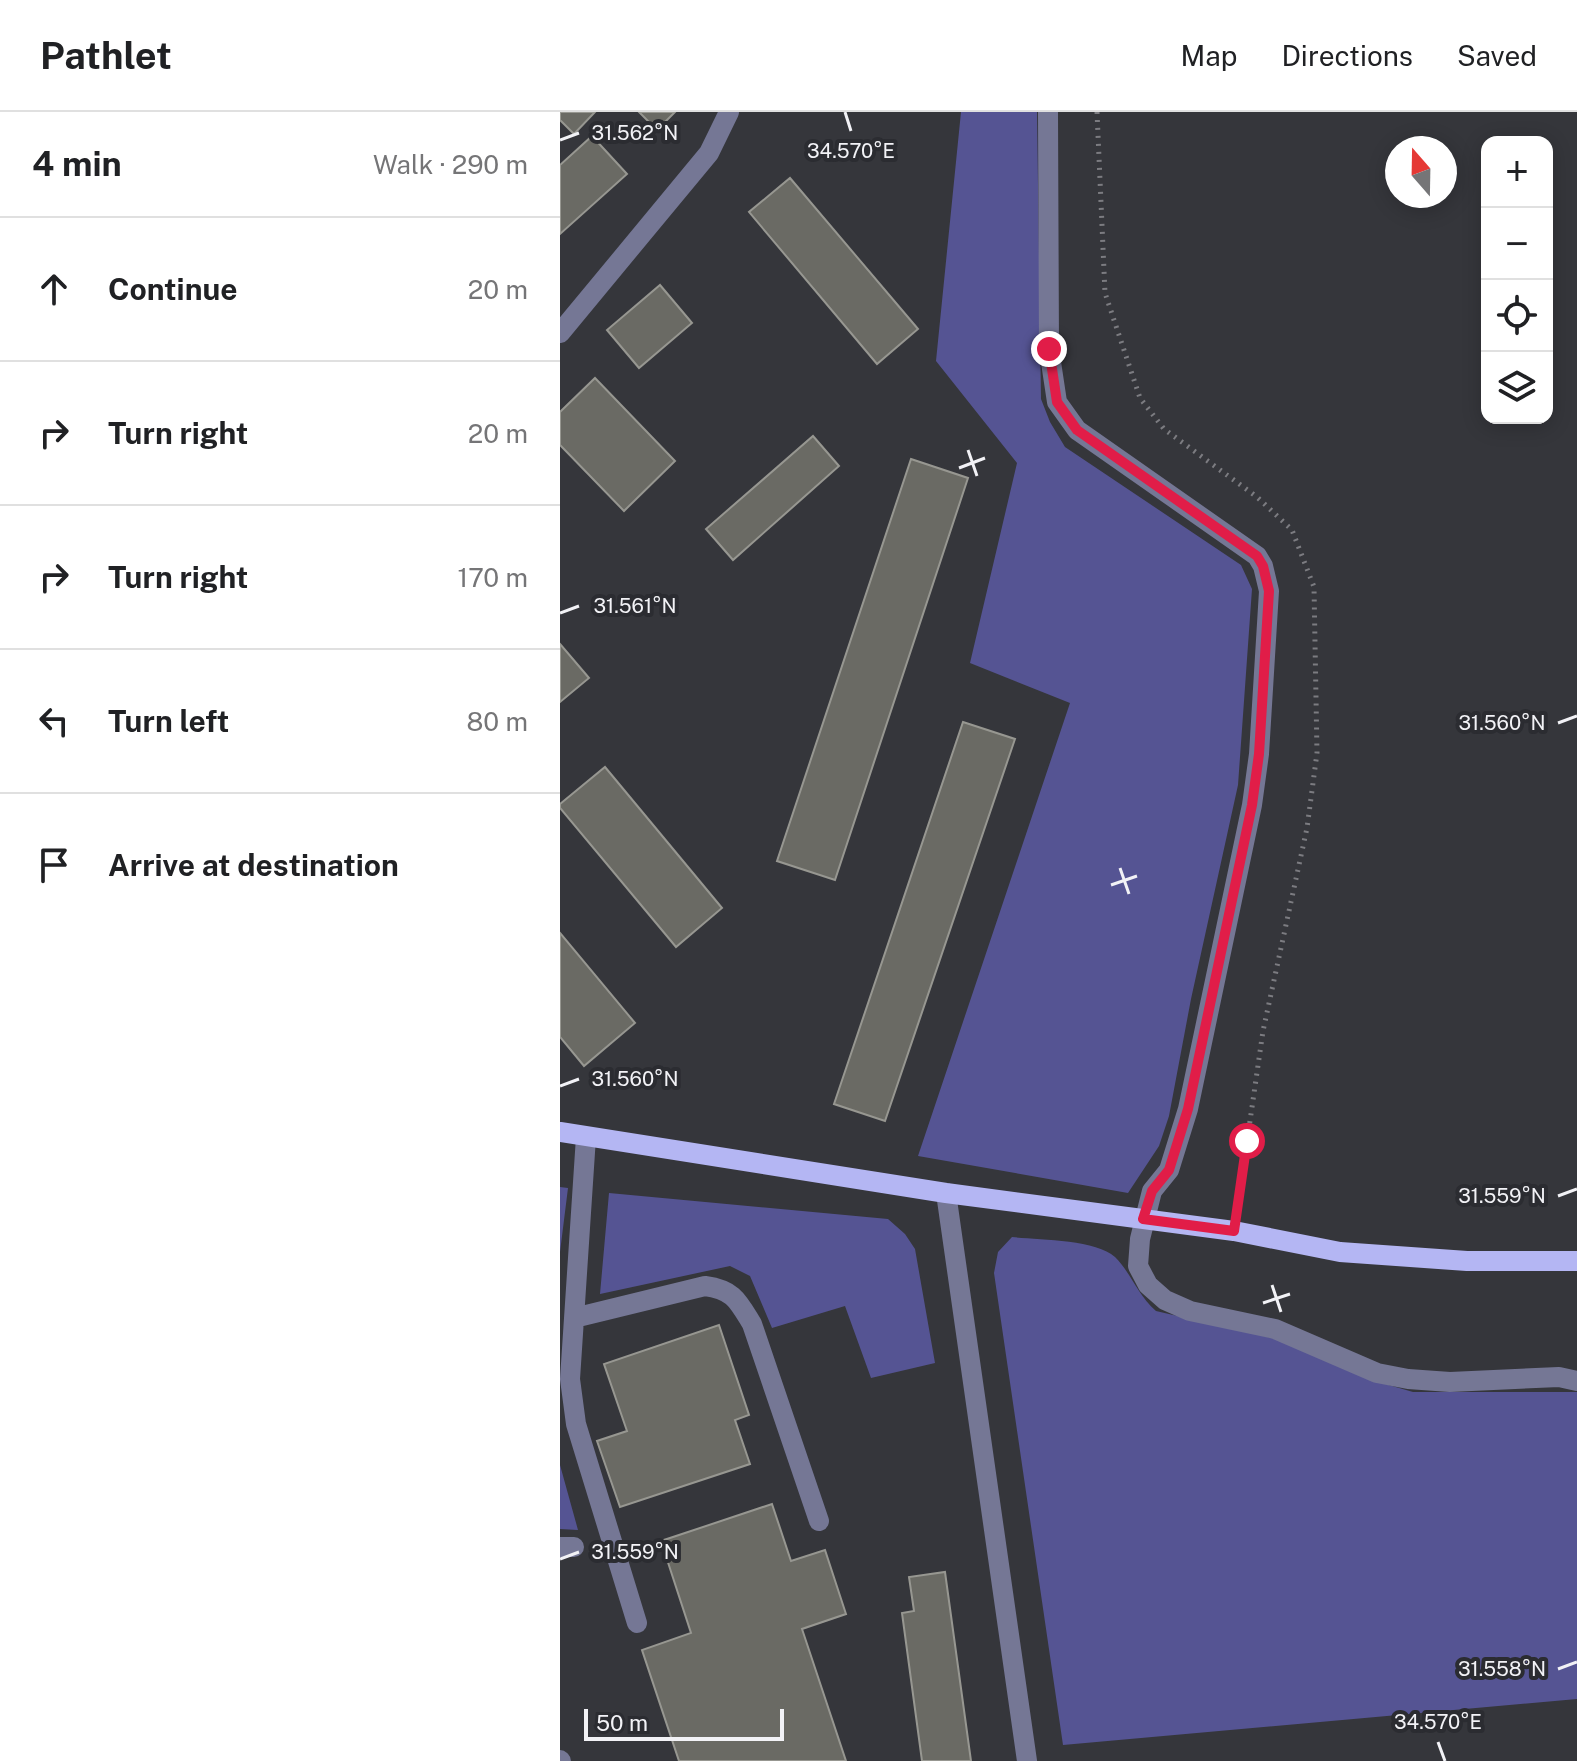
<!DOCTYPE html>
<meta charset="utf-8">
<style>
:root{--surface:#fff;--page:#f2f2f2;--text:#202124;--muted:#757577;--line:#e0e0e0}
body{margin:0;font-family:"Public Sans",sans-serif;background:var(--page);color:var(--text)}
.controls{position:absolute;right:24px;top:24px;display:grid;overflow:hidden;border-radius:16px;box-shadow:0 4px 20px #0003}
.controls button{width:72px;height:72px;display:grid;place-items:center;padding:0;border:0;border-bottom:2px solid var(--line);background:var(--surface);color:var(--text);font:40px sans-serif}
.compass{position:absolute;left:825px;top:24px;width:72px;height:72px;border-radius:50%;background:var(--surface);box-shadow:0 4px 20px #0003;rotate:340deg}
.scale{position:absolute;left:24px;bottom:20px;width:200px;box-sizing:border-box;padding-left:8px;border:4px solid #f2f2f6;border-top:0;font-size:22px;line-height:28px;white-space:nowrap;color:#f2f2f6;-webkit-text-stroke:6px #2b2c31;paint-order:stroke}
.stop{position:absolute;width:24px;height:24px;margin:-18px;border:6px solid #e11d48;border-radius:50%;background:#fff}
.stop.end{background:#e11d48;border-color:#fff;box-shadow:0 2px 8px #0008}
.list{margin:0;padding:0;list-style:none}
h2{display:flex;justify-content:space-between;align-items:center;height:104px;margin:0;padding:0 32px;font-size:34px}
h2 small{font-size:26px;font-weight:400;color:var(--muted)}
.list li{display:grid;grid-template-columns:52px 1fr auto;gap:24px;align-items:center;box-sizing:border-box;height:144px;padding:0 32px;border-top:2px solid var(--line)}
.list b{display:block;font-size:30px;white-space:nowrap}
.list em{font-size:26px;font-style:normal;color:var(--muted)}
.icon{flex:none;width:44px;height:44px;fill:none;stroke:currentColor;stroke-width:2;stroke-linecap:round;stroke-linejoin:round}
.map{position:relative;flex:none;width:1017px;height:1649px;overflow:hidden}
header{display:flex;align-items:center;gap:48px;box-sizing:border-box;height:112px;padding:0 40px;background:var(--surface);border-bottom:2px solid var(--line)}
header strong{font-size:38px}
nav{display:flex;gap:44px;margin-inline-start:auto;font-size:28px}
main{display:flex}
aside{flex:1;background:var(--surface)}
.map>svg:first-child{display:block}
.green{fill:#555493}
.building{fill:#6a6a64;stroke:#979791;stroke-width:2}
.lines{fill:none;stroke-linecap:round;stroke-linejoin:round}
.path{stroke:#7c7c81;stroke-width:5;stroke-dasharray:2 6;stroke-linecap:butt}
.minor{stroke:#757795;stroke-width:20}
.major{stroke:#b4b6f3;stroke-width:20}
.route{stroke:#e11d48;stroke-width:10}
.ticks{fill:none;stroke:#f2f2f6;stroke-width:3}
.ticks-label{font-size:20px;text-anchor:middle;fill:#f2f2f6;stroke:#2b2c31;stroke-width:8;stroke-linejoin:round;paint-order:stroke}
</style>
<header>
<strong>Pathlet</strong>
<nav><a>Map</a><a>Directions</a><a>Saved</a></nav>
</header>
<main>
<aside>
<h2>4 min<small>Walk · 290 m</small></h2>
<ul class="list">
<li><svg class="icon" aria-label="ahead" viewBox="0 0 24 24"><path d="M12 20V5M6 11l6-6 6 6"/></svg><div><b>Continue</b></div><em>20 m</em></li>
<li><svg class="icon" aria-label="right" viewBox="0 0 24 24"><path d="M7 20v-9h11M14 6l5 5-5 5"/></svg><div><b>Turn right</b></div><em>20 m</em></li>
<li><svg class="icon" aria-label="right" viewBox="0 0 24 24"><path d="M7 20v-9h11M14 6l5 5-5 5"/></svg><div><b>Turn right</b></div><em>170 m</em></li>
<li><svg class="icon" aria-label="left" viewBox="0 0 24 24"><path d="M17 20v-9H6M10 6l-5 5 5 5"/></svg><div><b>Turn left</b></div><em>80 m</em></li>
<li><svg class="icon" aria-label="arrive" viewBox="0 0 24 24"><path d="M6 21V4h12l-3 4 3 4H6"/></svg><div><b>Arrive at destination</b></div></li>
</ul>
</aside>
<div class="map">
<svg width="1017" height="1649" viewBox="0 0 1017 1649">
<rect width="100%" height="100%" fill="#35363b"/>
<path class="green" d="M401,0H477L481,287L490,310L505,335L681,453L692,477L678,673L631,887L609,1004L599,1034L568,1081L358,1044L510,591L410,551L457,351L376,249Z
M0,1075L8,1076L0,1140Z
M49,1081L328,1107L345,1122L355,1137L375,1251L311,1266L285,1194L212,1216L190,1164L170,1154L40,1182Z
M452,1125C478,1128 536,1127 555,1145C571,1161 577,1182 596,1199L721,1228L808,1267L853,1280H1017V1587L503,1633L434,1161L438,1140Z
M0,1353L18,1418L0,1417Z"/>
<path class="building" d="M0,0H35L14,22L0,8Z
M79,0H115L97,18Z
M32,24L67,62L0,122V53Z
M230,66L358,217L317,252L189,100Z
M100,173L132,211L79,256L47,218Z
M35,266L115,349L64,399L0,333V300Z
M253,324L279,354L173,448L146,417Z
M351,347L408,366L275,768L217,749Z
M0,532L29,566L0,590Z
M403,610L455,627L325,1009L274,992Z
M45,655L162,796L116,835L0,696V692Z
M0,821L75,911L24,954L0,925Z
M159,1213L189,1303L175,1308L190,1352L60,1395L37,1329L67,1319L44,1252Z
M212,1392L231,1449L265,1438L286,1502L242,1517L286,1649H119L82,1538L131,1521L101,1429Z
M385,1460L411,1649H362L342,1501L354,1499L349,1465Z"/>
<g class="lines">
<path class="path" d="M537,0L545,181L580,286L604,317L697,385L732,418L754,475L757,641L747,716L703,919L677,1099"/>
<path class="minor" d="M488,0L489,237L497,290L517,318L697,444L703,454L709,479L699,642L692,693L628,997L609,1058L592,1079L580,1127L578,1154L588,1173L605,1188L630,1199L715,1217L817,1261L848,1267L890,1270L999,1265L1017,1269
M0,221L149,41L169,0
M26,1025L10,1267L16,1312L77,1511
M386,1081L467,1649
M14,1206L145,1174C174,1178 178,1189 192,1212L259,1409
M0,1435H14
M0,1648L1,1649"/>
<path class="major" d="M0,1020L386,1081L674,1119L780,1140L907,1149H1017"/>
</g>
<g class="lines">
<path class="route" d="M489,237L497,290L517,318L697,444L703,454L709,479L699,642L692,693L628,997L609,1058L592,1079L583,1107L674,1119L687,1029"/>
</g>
<path class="ticks" d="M285,0L291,19M0,28L19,21M408,338L417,364M399,356L425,346M0,501L19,494M998,611L1017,604M560,756L569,782M551,773L577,764M0,974L19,967M998,1084L1017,1077M712,1173L721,1200M703,1191L730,1182M0,1447L19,1440M998,1557L1017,1550M878,1630L885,1649"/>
<g class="ticks-label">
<text x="75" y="28">31.562°N</text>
<text x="291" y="46">34.570°E</text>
<text x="75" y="501">31.561°N</text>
<text x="942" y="618">31.560°N</text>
<text x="75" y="974">31.560°N</text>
<text x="942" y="1091">31.559°N</text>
<text x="75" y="1447">31.559°N</text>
<text x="942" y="1564">31.558°N</text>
<text x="878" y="1617">34.570°E</text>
</g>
</svg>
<div class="controls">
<button>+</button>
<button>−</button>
<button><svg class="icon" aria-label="locate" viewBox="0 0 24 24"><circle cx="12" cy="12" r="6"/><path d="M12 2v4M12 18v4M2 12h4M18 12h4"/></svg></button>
<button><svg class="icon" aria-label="layers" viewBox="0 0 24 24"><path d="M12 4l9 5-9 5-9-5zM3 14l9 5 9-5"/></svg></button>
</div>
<svg class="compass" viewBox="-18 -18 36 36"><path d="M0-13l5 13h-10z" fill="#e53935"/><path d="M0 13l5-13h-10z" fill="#757577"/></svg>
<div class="scale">50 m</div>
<div class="stop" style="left:687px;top:1029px"></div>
<div class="stop end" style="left:489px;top:237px"></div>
</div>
</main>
